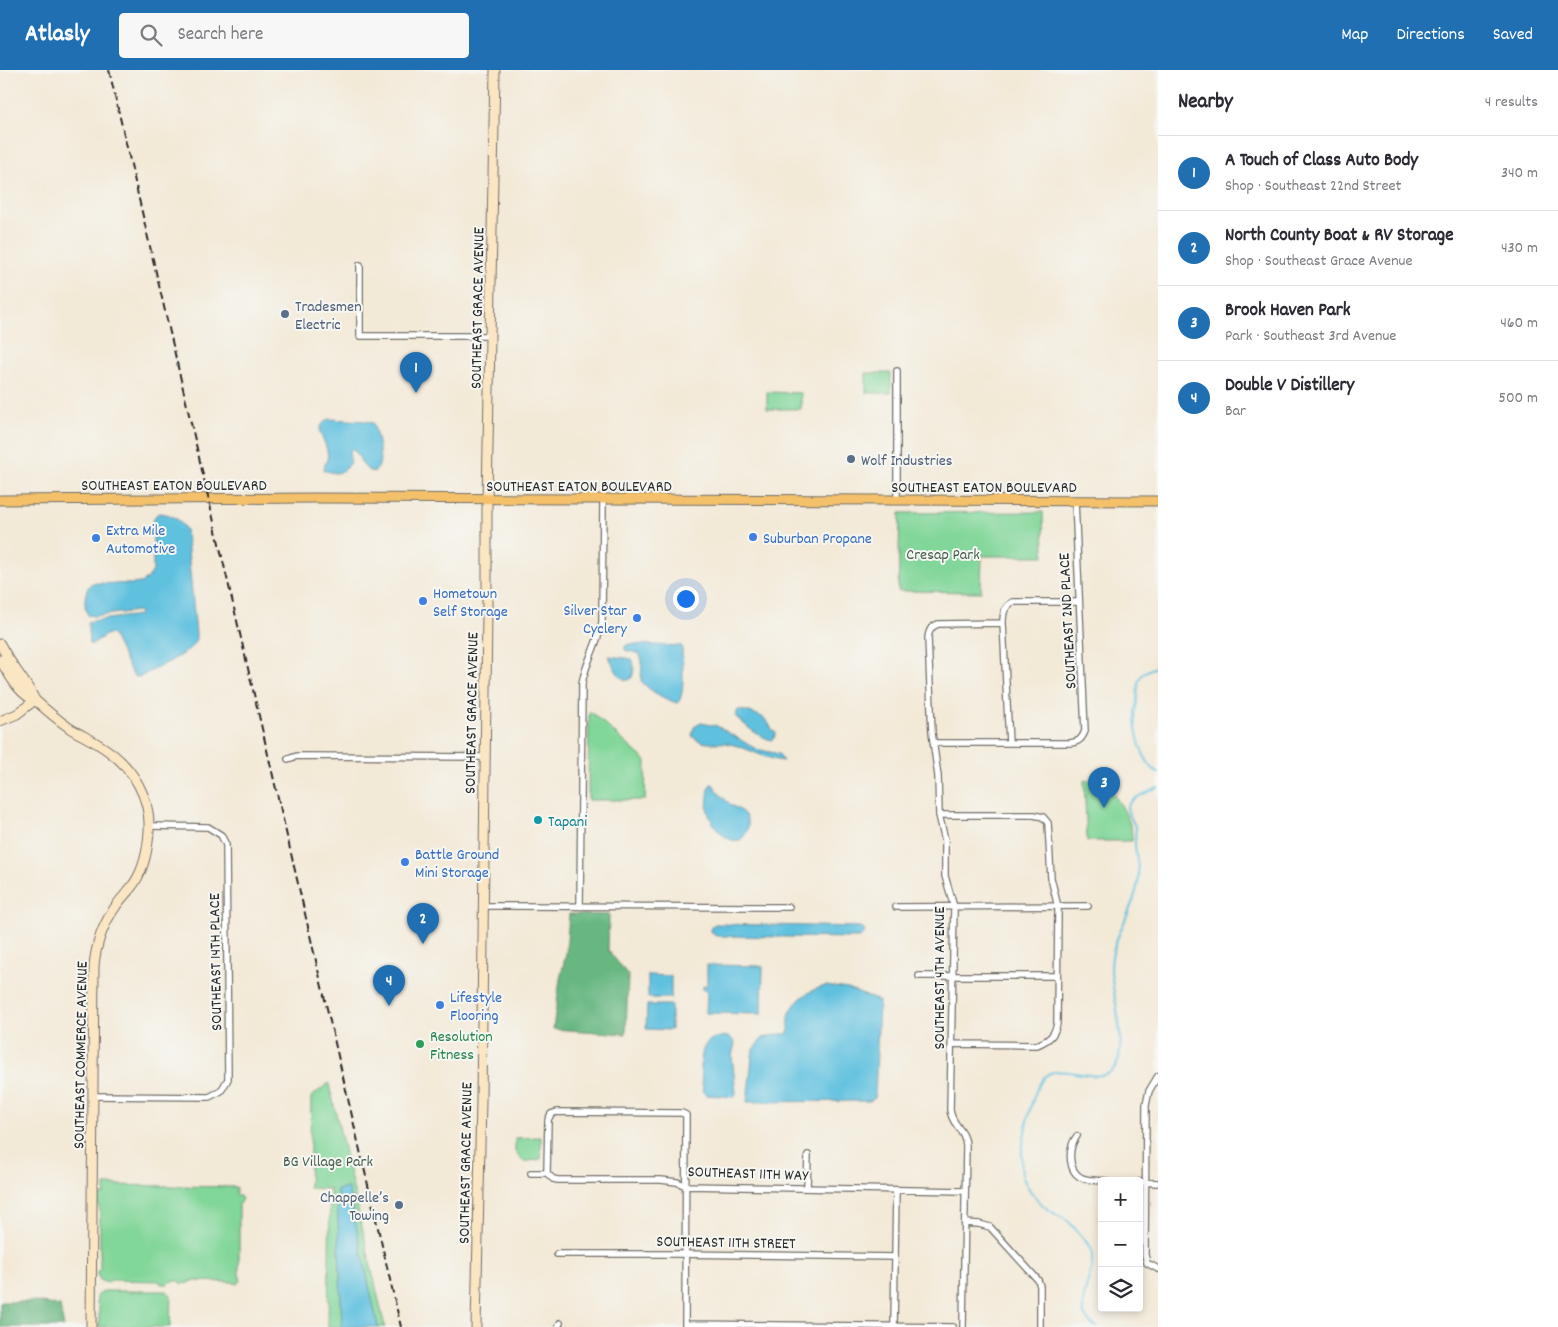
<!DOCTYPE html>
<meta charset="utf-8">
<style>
:root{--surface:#fff;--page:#f7f7f7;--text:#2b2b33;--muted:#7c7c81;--line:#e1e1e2;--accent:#1f6fb2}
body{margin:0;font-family:Dekko,sans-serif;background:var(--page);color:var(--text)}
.controls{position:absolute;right:15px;bottom:15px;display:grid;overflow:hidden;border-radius:5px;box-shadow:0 2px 8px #0003}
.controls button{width:45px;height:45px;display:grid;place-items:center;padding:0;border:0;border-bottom:1px solid var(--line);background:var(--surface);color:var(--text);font:25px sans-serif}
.you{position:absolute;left:685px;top:528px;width:18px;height:18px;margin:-12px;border:4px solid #fff;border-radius:50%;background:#1a73e8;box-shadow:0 0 0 8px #1a73e833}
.badge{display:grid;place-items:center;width:32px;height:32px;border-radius:50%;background:var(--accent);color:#fff;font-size:16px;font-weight:700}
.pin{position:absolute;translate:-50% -41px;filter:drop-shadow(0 1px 2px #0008)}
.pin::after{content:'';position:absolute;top:26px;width:18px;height:15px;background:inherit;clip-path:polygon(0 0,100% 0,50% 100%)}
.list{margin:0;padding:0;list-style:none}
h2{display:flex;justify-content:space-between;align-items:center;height:65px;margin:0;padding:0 20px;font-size:21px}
h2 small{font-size:16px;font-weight:400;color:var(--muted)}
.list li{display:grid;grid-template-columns:32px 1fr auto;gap:15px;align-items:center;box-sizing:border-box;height:75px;padding:0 20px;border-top:1px solid var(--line)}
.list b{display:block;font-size:19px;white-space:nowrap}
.list p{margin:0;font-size:16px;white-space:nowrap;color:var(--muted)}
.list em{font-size:16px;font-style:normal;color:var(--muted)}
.icon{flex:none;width:28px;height:28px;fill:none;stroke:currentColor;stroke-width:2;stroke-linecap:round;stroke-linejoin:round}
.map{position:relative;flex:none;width:1158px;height:1257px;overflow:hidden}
header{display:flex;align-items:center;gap:30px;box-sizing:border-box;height:70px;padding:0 25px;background:var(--accent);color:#fff}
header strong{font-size:24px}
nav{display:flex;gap:28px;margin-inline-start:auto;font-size:18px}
.search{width:350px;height:45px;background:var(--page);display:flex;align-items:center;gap:12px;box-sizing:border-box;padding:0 18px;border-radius:5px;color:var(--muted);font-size:19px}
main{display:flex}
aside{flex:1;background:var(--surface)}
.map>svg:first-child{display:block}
.green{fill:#81d699;stroke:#568062}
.forest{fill:#68b781;stroke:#4a7156}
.water{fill:#61c1df;stroke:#467685}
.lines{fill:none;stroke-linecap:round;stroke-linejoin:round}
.stream{stroke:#61c1df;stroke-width:2}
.street-casing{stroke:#716e67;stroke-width:8}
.secondary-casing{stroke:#716e67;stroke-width:11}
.primary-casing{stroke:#716e67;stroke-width:11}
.street{stroke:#fff;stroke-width:5.5}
.secondary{stroke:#fbe6c3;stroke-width:9}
.primary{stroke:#f4c16a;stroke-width:9}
.rail{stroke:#2b2b2b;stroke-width:2;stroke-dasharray:8 4;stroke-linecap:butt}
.service-dot{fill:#5c6f8a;stroke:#f6f6f2;stroke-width:2}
.shop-dot{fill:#3f7fe0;stroke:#f6f6f2;stroke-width:2}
.culture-dot{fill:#0f9aa8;stroke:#f6f6f2;stroke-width:2}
.leisure-dot{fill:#2e9e5b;stroke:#f6f6f2;stroke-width:2}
.labels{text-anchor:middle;stroke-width:4;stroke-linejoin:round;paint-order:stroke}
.service-label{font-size:16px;fill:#4e5e75;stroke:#f6f6f2;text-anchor:start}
.street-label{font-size:16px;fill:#2b2b2b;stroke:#f6f6f2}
.shop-label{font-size:16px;fill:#366cbe;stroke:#f6f6f2;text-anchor:start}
.park-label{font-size:16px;fill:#455e4c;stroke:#f6f6f2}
.culture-label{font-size:16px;fill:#0d838f;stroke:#f6f6f2;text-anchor:start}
.leisure-label{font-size:16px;fill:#27864d;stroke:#f6f6f2;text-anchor:start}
</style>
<header>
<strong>Atlasly</strong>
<div class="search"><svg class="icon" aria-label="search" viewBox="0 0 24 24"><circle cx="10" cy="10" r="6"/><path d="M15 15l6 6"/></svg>Search here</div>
<nav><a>Map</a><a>Directions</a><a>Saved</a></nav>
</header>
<main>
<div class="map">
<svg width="1158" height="1257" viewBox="0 0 1158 1257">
<rect width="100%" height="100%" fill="#f6f6f2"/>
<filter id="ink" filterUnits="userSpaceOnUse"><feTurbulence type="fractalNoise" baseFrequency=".02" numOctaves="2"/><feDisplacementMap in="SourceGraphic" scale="10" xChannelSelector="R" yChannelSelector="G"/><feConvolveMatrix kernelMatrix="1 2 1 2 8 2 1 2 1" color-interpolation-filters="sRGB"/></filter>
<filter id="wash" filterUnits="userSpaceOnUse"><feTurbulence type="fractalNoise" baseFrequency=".0096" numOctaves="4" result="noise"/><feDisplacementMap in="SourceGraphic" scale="20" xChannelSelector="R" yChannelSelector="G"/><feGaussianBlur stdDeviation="1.12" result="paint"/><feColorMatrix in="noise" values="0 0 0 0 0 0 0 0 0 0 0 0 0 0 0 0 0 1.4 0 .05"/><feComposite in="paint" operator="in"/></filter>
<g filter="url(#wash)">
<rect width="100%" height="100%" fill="#f3e9d7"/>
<path class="green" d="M866,303H891V323H866Z
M767,322L801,323V339H767Z
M1043,442L1044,486H982L981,522L898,521L900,443Z
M589,642H591L646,691L645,730H588Z
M1084,710H1103C1116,728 1133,747 1132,771H1087Z
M329,1013L385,1257H378L348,1118L337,1120L342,1257H328L330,1119L309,1118L311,1027Z
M541,1067V1089L524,1092L515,1081V1068Z
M105,1115L236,1117V1124L240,1126L242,1129L239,1134V1204L241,1210L237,1214L232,1212L191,1211L188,1213L181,1214L179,1211H171L168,1214H161L159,1211L111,1210L108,1213L101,1211L97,1205V1201L100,1199V1140L97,1133L100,1126L105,1124Z
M104,1221H167L171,1225L170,1257H99V1236L97,1234V1226Z"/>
<path class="forest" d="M569,844L609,845L608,880L628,905L626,964L553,959L560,909L566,884Z
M0,1232H36L60,1236L64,1257H0Z"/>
<path class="water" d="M329,349L365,351L373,353C376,360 382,388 379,395C378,399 376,400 374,402C362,400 361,389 355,381L351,380L349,383L351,393C340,404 339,405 323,400C325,395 329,387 327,381C325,367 311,360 329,349Z
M159,443C173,444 179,449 186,460L196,564C196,568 196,572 193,575C184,586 156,598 142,606L136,607L132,604L113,566L111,564H107L92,574H89L88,552L92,551L139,545L140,542L138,541L94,546L88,545C83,537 84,518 92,513L130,514L141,513L148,508L153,501V450L156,445Z
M629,574L682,576C682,590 686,623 678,633C665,630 650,621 641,611L642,591L640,584L625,580V576Z
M609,586L632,589C636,596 634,617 622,608C616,603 612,593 609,586Z
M738,640C745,640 761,645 766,650C770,654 770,659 776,663L774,668L771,670C756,665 747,657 735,646Z
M701,653L717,656L756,679L779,684L783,691C764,689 749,678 730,674C715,670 706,678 692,666L694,657Z
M711,714H713C717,722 723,728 730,734C737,739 744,741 747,749C749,753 748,757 747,760C738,786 712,758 708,742C706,733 709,725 709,716Z
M715,854L860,857L864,859L865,862L860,868L717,866L714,865L711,861V857Z
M707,895L763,896L762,944L706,943L707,921L703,920V916H707Z
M648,905L671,906V928H648Z
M826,916L848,919L879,931L875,1028L870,1031L747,1032L753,979L763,968L779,964H786L789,961C789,955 788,946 791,941C798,927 812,919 826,916Z
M647,935H671V960L646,959Z
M724,966L731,968L735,973L732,986L736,1023L734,1027L707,1025L703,1021C702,1008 697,980 709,971C712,968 719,968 724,966Z
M348,1118L378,1257H342L337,1120Z"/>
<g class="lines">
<path class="stream" d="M1158,596C1152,599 1146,600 1142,605C1136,613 1138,623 1137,632C1137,635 1135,639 1135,643C1135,663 1141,691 1158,703
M1097,1257C1066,1243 1096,1208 1092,1185C1091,1176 1084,1169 1078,1163C1076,1160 1074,1157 1071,1154C1065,1148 1056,1145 1049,1140C1039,1133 1025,1117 1022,1104C1018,1086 1031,1014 1048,1004C1067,994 1103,1018 1116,996C1128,973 1112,925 1111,899C1111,868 1133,843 1138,813C1140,800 1136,788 1135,775C1135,769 1136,762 1135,757C1133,749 1127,745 1127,736C1135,726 1147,723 1158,718"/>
</g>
</g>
<g filter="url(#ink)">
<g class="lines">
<defs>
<path id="street" d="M360,195V266H491
M897,431V301
M934,673H1070C1079,672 1082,669 1085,661L1075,431
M1009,673L1003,553C1003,543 1004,537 1013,532H1079
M288,689L297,686L484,687
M939,745H1034L1043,747L1048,753L1051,808L1058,837L1057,954C1054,966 1049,970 1037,975L952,974
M482,836L789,837
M580,837L582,613C586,592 598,573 602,552L603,430
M896,837L1088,836
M919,906H1057
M1158,1006L1149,1021L1146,1035L1145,1185L1147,1193L1158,1199
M92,1026L209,1027L221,1021L228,1009L226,775L221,765L208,757L149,756
M1077,1066C1068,1077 1067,1101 1082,1108C1089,1111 1099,1110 1106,1111
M531,1103H547L553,1109L558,1110H661L677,1112L686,1116L965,1121
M547,1103L548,1050L551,1044L557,1042L682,1043L686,1045L685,1257
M1139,1112L1158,1113
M807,1118L808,1085
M965,1153L979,1154L990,1157L1038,1210L1040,1216V1257
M557,1184H675L895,1187
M685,1254L953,1257
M558,1257L560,1253
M894,1257L896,1120
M963,1257L966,1075C965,1059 952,1056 950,1040L954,837L945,806V770L939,745L938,706L932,663L928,568C929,560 931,557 938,554L1003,553"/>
<path id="secondary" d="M0,574C10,594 26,611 35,630
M0,590C9,604 19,625 35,630C46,640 58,650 71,659C83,666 96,672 107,680C133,698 151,728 149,761C148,779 145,796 135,812C130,820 122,827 116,836C103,854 96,873 94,896L91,1257
M0,651L17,644L35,630
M476,1257L481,1031L487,542V429L495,0"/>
<path id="primary" d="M0,430L315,428L1158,431"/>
</defs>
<use href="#street" class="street-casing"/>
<use href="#secondary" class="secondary-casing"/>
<use href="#primary" class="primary-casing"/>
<use href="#street" class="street"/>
<use href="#secondary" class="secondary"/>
<use href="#primary" class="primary"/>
<path class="rail" d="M109,0L401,1257"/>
</g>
</g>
<g class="service-dot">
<circle cx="285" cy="244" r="5"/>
<circle cx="851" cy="389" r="5"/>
<circle cx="399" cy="1135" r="5"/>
</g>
<g class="shop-dot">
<circle cx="753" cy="467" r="5"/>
<circle cx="96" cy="468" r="5"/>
<circle cx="423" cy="531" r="5"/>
<circle cx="637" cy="548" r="5"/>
<circle cx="405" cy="792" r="5"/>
<circle cx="440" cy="935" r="5"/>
</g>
<circle class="culture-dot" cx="538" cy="750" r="5"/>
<circle class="leisure-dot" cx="420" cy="974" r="5"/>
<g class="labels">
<g class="service-label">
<text x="295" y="241">Tradesmen<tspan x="295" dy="18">Electric</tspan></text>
<text x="861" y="395">Wolf Industries</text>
<text x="389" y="1132" text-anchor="end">Chappelle’s<tspan x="389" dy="18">Towing</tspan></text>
</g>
<g class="street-label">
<text transform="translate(476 238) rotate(-89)" y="6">SOUTHEAST GRACE AVENUE</text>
<text x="174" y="420">SOUTHEAST EATON BOULEVARD</text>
<text x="579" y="421">SOUTHEAST EATON BOULEVARD</text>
<text x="984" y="422">SOUTHEAST EATON BOULEVARD</text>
<text transform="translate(1066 551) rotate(-93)" y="6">SOUTHEAST 2ND PLACE</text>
<text transform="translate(470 643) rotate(-89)" y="6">SOUTHEAST GRACE AVENUE</text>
<text transform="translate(214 892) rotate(-91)" y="6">SOUTHEAST 14TH PLACE</text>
<text transform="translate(938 908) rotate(-90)" y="6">SOUTHEAST 4TH AVENUE</text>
<text transform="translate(79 985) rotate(-89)" y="6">SOUTHEAST COMMERCE AVENUE</text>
<text transform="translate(464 1093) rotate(-89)" y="6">SOUTHEAST GRACE AVENUE</text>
<text transform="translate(748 1102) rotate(2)" y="6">SOUTHEAST 11TH WAY</text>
<text transform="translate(726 1171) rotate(1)" y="6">SOUTHEAST 11TH STREET</text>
</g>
<g class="shop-label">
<text x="106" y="465">Extra Mile<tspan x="106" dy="18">Automotive</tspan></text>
<text x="763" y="473">Suburban Propane</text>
<text x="433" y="528">Hometown<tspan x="433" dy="18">Self Storage</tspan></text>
<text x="627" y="545" text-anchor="end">Silver Star<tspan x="627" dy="18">Cyclery</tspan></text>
<text x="415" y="789">Battle Ground<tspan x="415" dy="18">Mini Storage</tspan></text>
<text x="450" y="932">Lifestyle<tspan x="450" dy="18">Flooring</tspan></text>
</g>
<g class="park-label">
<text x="943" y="489">Cresap Park</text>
<text x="328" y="1096">BG Village Park</text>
</g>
<g class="culture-label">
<text x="548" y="756">Tapani</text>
</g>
<g class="leisure-label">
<text x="430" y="971">Resolution<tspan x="430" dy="18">Fitness</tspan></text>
</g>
</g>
</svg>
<div class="controls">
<button>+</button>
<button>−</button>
<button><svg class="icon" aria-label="layers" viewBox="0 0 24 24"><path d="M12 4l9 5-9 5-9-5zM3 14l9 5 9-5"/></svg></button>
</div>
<div class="you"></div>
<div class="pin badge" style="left:416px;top:323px">1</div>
<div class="pin badge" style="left:423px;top:874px">2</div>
<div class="pin badge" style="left:1104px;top:738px">3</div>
<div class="pin badge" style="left:389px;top:936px">4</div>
</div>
<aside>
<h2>Nearby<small>4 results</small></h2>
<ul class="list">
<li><span class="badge">1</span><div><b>A Touch of Class Auto Body</b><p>Shop · Southeast 22nd Street</p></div><em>340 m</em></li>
<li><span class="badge">2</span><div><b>North County Boat &amp; RV Storage</b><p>Shop · Southeast Grace Avenue</p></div><em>430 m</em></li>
<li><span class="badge">3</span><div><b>Brook Haven Park</b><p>Park · Southeast 3rd Avenue</p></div><em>460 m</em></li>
<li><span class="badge">4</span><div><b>Double V Distillery</b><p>Bar</p></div><em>500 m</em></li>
</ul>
</aside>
</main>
